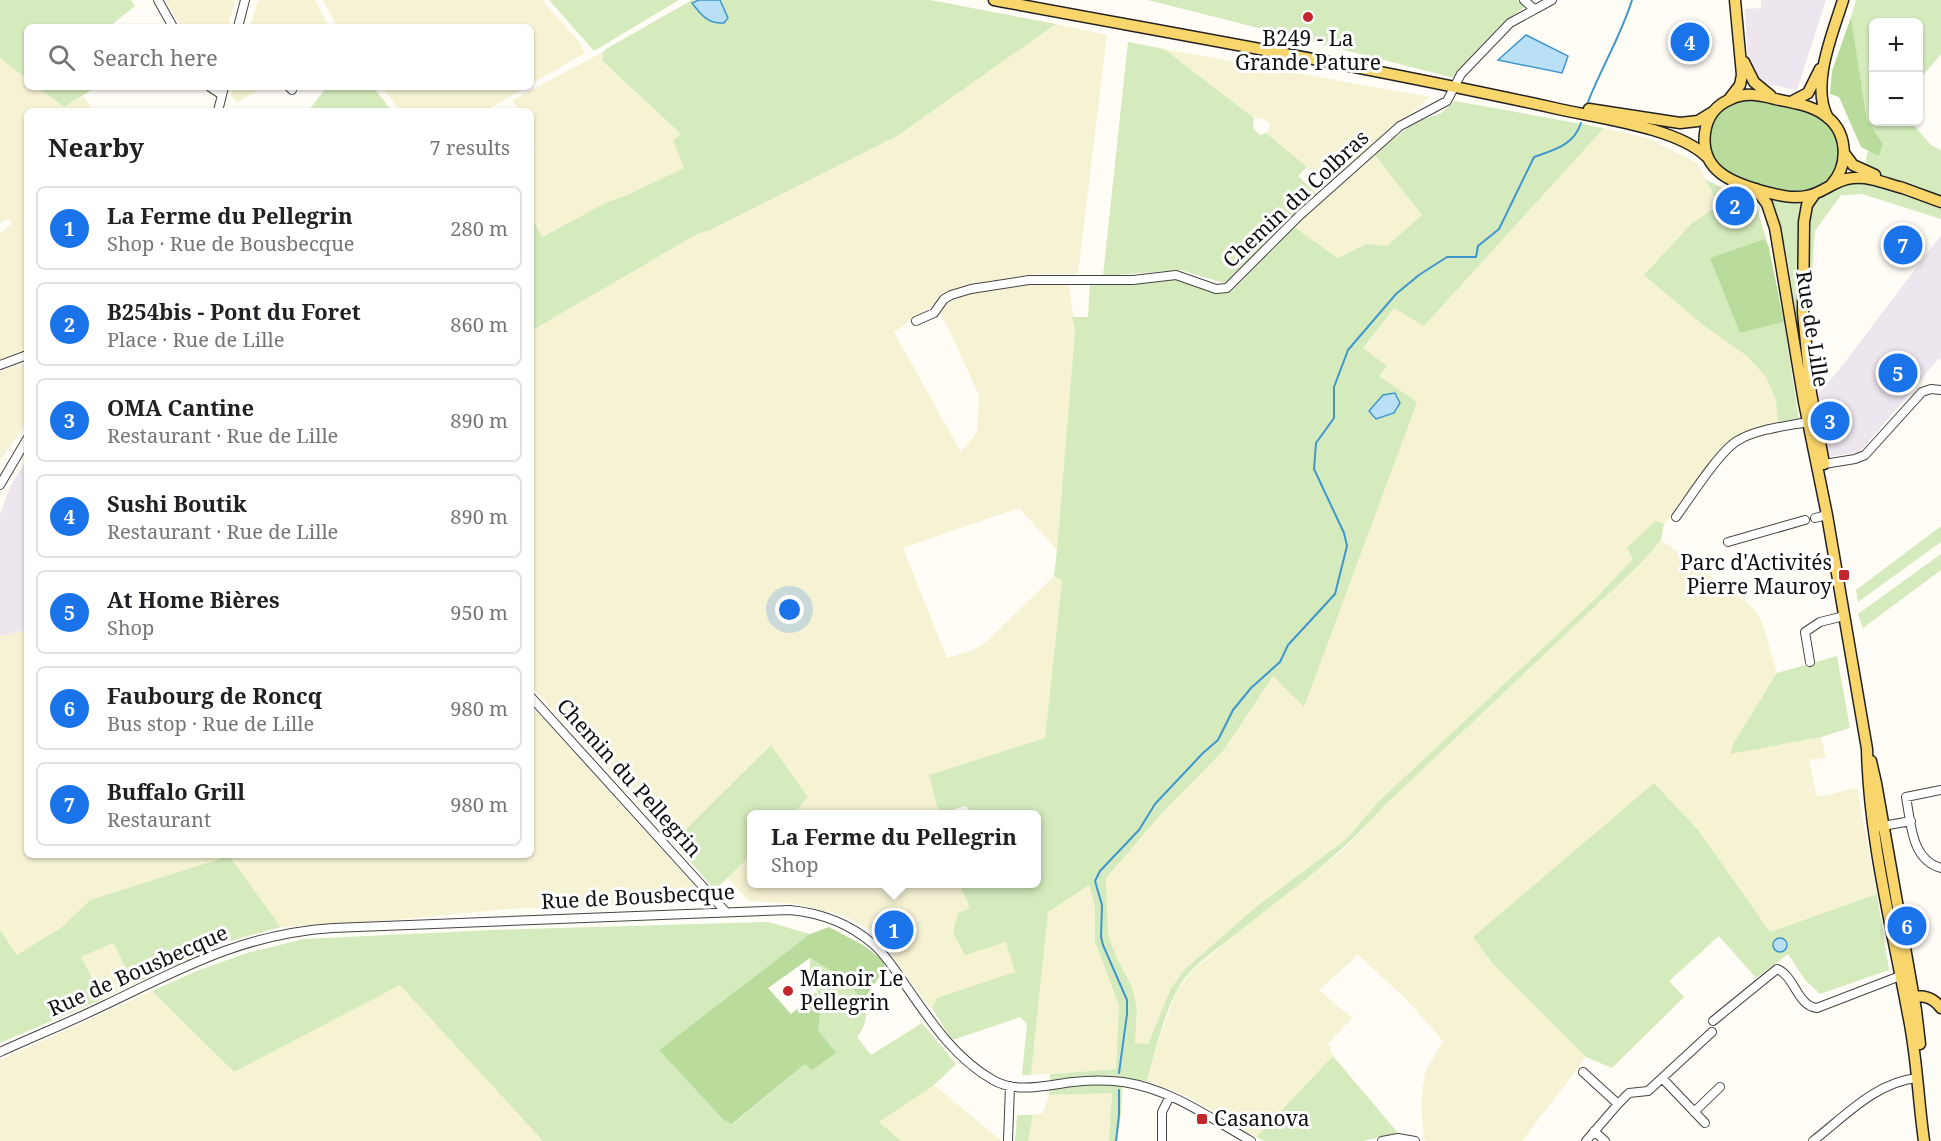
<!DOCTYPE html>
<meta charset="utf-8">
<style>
:root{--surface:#fff;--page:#f2f2f2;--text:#202124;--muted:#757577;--line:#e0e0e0;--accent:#1a73e8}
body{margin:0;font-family:"Noto Serif",serif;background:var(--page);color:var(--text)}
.controls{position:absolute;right:18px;top:18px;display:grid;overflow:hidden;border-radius:9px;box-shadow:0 2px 4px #0004}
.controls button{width:54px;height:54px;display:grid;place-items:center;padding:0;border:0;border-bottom:2px solid var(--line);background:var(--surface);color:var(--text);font:30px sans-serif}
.you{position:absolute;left:790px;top:610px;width:21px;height:21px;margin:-15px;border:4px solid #fff;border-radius:50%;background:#1a73e8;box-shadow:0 0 0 9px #1a73e833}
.badge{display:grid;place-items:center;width:39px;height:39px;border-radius:50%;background:var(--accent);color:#fff;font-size:20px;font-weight:700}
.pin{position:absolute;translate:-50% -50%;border:3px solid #fff;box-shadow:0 2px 6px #0006}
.popup{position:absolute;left:747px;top:810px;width:294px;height:78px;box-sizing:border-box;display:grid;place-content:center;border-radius:9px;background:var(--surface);filter:drop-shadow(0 2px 4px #0005);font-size:20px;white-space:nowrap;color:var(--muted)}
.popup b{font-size:22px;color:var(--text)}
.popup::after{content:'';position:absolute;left:50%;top:100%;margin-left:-12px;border:12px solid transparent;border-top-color:var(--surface)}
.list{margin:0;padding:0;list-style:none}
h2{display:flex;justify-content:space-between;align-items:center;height:78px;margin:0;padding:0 24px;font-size:26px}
h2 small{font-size:20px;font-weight:400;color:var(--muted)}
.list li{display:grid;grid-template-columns:39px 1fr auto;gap:18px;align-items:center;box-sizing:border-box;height:84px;margin:0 12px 12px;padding:0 12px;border:2px solid var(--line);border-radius:9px}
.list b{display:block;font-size:22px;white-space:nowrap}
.list p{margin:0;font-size:20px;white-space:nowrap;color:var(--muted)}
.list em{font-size:20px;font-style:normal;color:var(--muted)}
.icon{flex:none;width:33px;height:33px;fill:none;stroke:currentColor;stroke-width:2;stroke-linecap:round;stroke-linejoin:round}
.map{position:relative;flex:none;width:1941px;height:1141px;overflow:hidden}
.search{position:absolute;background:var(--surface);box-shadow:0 2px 4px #0004;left:24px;top:24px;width:510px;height:66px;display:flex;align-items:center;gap:15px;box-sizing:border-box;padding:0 21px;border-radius:9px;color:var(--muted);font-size:22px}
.panel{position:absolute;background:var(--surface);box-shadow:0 2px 4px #0004;left:24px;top:108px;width:510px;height:750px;border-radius:9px}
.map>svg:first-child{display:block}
.industrial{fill:#eee6ef}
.farmland{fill:#f6f3d4}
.green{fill:#d5ebbd}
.forest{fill:#b9dc9c}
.water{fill:#b9e0f7;stroke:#3f96cf;stroke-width:1.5}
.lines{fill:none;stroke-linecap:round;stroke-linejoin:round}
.stream{stroke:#3f96cf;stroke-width:2}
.minor-casing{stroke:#444;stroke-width:10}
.major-casing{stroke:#222;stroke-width:13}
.minor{stroke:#fff;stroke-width:8}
.major{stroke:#f9d66b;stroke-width:10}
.poi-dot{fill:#c4262e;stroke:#fff;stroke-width:2}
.labels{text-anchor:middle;stroke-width:6;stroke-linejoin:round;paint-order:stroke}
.poi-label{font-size:21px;fill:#111;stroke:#fff;text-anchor:start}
.street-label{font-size:21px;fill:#111;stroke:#fff}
</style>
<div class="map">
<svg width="1941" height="1141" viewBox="0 0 1941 1141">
<rect width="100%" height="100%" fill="#fffdf5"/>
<path class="industrial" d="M1761,0H1826L1797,90L1756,82L1748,62L1745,9L1761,8Z
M1941,235V360L1939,358L1860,452L1829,457L1818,394L1839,370Z
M27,459V630L0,636V515L10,487Z"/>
<path class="farmland" d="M165,0H235L228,27H182Z
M258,0H315L329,27H250Z
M323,0H542L579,42L585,53L531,84V27H337Z
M1056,24L1107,35L1078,274H1032L946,292L933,305L894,332L961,452L977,432L979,395L941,313L942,306L949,299L959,294L1034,282H1064L1069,284L1075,330L1057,550L1019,508L903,548L947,658L971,651L986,642L1054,576L1062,581L1045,738L929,775L939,814H793L808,797L771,745L673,842L531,686V331L699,233L708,231L897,136Z
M1164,49L1430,97L1328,185L1266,133L1271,125L1265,119L1254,118Z
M603,52L602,62L682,135L673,140L685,168L627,195L605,203L541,237L531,216V149L535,146L531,138V111H518L513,100Z
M0,58L27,79V87H37L64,107L83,96L94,111H27V349L0,360V233L12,224L8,219L0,224Z
M233,87H263L237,103L231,95Z
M382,87H527L485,111H400Z
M1604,128L1649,139L1697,163L1719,205L1692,223L1644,275L1703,325L1747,356L1766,377L1776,400L1778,422L1748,431L1723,446L1678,508L1664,524L1655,521L1634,559L1594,600L1379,801L1346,839L1257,906L1185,969L1171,988L1148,1044L1135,1043L1137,1008L1132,987L1118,960L1108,935L1106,878L1164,811L1223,751L1273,675L1303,706L1379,376L1387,366L1363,349L1394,308L1424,326Z
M1374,154L1422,215L1387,247L1367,244L1338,258L1294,227L1317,202Z
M27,362V422L0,460V371Z
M1661,540L1743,599L1754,609L1762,622L1777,673L1733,744L1730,753L1821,737L1826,757L1809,760L1817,797L1857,788L1877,894L1770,932L1699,831L1654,783L1473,937L1493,964L1586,1057L1522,1141H1427L1424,1139L1421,1102L1425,1072L1443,1041L1406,999L1358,955L1319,990L1352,1018L1328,1044L1333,1056L1256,1137L1191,1098L1147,1081L1157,1045L1177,990L1194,969L1291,889L1338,854L1362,831L1384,806L1597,605Z
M27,630V855H531V705L709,902L507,909L395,920L281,927L229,856L90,900L62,927L17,955L0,930V636Z
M751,855L752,884H959L970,908L964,954L1006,942L1016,972L937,998L932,1008H930L876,933L844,916L798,904L749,901L727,878Z
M1089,885L1095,907L1096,942L1119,1005L1116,1069L1031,1075L1048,911Z
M113,943L134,984L103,999L81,957Z
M400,984L543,1141H0V1060L152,991L234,1072Z
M934,1085L1002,1141H901L878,1122Z
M1112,1093L1109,1141H1028L1033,1115L1043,1113L1049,1095Z"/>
<path class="green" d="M0,0H131L135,6L109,27H27V79L0,58Z
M549,0H679L594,51Z
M692,0H930L1056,24L897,136L708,231L699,233L531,331V216L542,237L605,203L627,195L684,168L673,140L681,134L602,61L603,52L606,49Z
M1148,0H1517L1526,6C1497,26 1476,51 1454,78Z
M1856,0H1941V54L1919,80L1918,22H1874V122H1911L1931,145L1941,150V219L1862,194L1841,195L1815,231L1811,288C1809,266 1802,226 1811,207C1817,193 1847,184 1861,182L1868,150L1879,155L1883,144L1867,120L1851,17Z
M1128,42L1164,49L1254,118L1253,128L1260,135L1266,133L1307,167L1298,176L1317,194L1235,277L1224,283L1181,270L1103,276Z
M37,87H96L64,107Z
M327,87H373L392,111H308Z
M1455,101L1604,128L1424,326L1394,308L1363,348L1387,366L1379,376L1417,402L1304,707L1273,676L1223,751L1164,811L1106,878L1108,935L1118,960L1132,987L1137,1008L1135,1043L1148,1044L1171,988L1185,969L1257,906L1346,839L1379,801L1594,600L1633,559L1627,548L1655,521L1664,524L1661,540L1639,565L1384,806C1341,856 1287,893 1236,934C1216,950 1189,967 1177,990C1164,1015 1154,1054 1147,1081L1123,1078L1121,1113L1117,1141H1109L1112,1093L1049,1095L1050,1074L1116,1069L1119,1005L1095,942V907L1089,885L1048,912L1031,1075H1022L1027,1024L1020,1017L956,1039H951L932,1008L937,998L1015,972L1006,942L965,955L953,933L958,913L970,908L959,884H1036V814H972L966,806L939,814L929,775L1045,738L1062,581L1054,576L1057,550L1075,330L1072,317H1088L1090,283C1121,281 1154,276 1185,281C1201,283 1214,292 1231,292L1294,227L1338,258L1367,244L1387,246L1422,215L1374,154L1417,121L1440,114Z
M1705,179L1746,200L1757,209L1769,248L1765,239L1740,333L1784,322L1799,420L1778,422L1776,400L1766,377L1747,356L1703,325L1644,275L1692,223L1719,205Z
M1771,199L1802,203L1798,225L1799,314H1796L1786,250Z
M1941,526V542L1858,602L1856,590Z
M1941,554V570L1863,628L1858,614Z
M1837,656L1850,728L1821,737L1730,754L1733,744L1777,673Z
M771,745L808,797L793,814H752L751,855L715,890L673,842Z
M1654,783L1699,831L1770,932L1877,894L1889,970L1820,994L1805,980L1788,954L1756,978L1719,936L1669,981L1684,997L1612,1068L1586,1057L1493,964L1473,937Z
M229,856L281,927L230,941L134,984L113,943L81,957L103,999L0,1043V930L17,955L62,927L90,900Z
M768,922L810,934L659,1050L733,1124L805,1064L818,1030L822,1000L810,979V958C839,975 886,999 857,1037L871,1055L922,1023L956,1064L934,1085L879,1122L901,1141H543L400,985L234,1072L152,991L199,970L247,953L304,939L493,930Z
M1333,1056L1398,1133L1363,1141H1264L1256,1137Z
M1017,1115H1033L1028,1141H1015Z"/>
<path class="forest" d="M1851,17L1867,120L1883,144L1879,156L1861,147L1839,97L1830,94L1832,71Z
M1744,99C1780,102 1847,111 1837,161C1835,175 1826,185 1812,190C1788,198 1731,182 1715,162C1703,145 1709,116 1727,105C1732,103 1739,101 1744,99Z
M1765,239L1769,248L1784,322L1740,333L1710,258Z
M829,927L863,945L884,961L885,968L865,998L866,1003L843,978L810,958L768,988L791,1014L816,993L822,1000L818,1030L836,1053L812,1070L805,1064L732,1124L724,1120L659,1050L810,934Z"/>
<path class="water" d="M699,0H720L728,18L724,23C708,24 701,15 692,3Z
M1526,35L1568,56L1562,73L1498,60Z
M1395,393L1400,403L1394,413L1376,419L1369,411L1383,395Z
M1773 945a7 7 0 1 1 14 0a7 7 0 1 1-14 0Z"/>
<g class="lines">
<path class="stream" d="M1588,102C1601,68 1621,36 1632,0
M1119,1073L1127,1014V1000L1103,945L1101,937L1102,905L1095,881L1100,871L1139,830L1155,804L1203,753L1218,740L1233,710L1251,688L1280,662L1288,645L1335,594L1347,546L1344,533L1314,469L1316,443L1334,418V387L1348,350L1396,294L1419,275L1447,257H1476L1478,246L1499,229L1534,157C1554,150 1574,145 1581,123
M1116,1141L1119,1115V1090"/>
<defs>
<path id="minor" d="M158,0L173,27
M1524,0L1534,9
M238,27L245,0
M210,87L222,95
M289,87L292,90
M218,111L224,87
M916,321L934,313L944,299L951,295L971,289L1029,280H1133L1176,275L1216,289L1227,288L1299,216L1400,126L1447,101L1461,74L1510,23L1552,0
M0,365L27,355
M1818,465L1855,459L1865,455L1922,392L1931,389L1941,390
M0,485L27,439
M1676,517C1690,498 1719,452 1737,441C1758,428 1789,426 1813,421
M1815,518L1827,515
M1728,542L1805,520
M1810,662L1805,632L1820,622L1844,616
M531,697L725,911
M1941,790L1906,797C1911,823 1911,860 1941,868
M1877,827L1911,821
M1713,1021L1777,969C1795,976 1797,1006 1817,1008L1900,976
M0,1052C35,1036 70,1022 105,1005C184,967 243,934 333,928L790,910C821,913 850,924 873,944C886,955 895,970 904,983C929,1019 954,1058 993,1080C1017,1094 1047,1085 1073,1082C1090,1080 1107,1080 1123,1082C1171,1089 1210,1118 1251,1141
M1583,1072L1618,1104L1586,1141
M1662,1078L1705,1123
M1618,1104L1629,1093L1648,1091L1712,1032
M1694,1112L1720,1087
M1594,1131L1605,1141
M1008,1141L1010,1086
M1162,1141V1112L1170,1096
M1382,1141L1398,1138L1415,1141
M1813,1141C1844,1117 1876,1082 1917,1078"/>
<path id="major" d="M994,0C1181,35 1368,67 1554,108C1596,118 1677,127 1707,157
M1744,62L1754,82L1771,96
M1730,98L1740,85L1742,75L1735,0
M1791,102L1808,93L1820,69
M1589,109L1680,123L1698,121L1711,113
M1828,118C1810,85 1833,33 1843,0
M1844,153L1853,165L1875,175
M1831,185C1850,164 1848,130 1823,114C1810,105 1790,102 1775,99C1760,95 1745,92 1731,99C1716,105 1707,117 1705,133C1700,171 1733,183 1762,191C1777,195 1792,199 1807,196C1824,193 1835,179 1853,178C1871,176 1889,185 1906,189
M1900,187L1941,202
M1756,189L1767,204L1775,228L1804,402L1827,515L1867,749C1869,839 1892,927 1908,1014C1917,1056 1918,1099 1924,1141
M1814,195L1807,205L1804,222L1803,313L1811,393L1824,464
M1871,761L1876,783L1916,1010L1920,1044
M1908,997C1922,995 1932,996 1941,1008"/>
</defs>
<use href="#minor" class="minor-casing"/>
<use href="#major" class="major-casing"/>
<use href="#minor" class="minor"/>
<use href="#major" class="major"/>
</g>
<g class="poi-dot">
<circle cx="1308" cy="17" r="6"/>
<rect x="1838" y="569" width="12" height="12" rx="3"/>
<circle cx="788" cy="991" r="6"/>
<rect x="1196" y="1113" width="12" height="12" rx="3"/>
</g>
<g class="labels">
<g class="poi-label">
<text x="1308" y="46" text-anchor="middle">B249 - La<tspan x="1308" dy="24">Grande Pature</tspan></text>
<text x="1832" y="570" text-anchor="end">Parc d'Activités<tspan x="1832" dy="24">Pierre Mauroy</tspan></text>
<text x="800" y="986">Manoir Le<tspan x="800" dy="24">Pellegrin</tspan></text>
<text x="1214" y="1126">Casanova</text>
</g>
<g class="street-label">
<text transform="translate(1296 199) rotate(-43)" y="7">Chemin du Colbras</text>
<text transform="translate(1812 329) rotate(81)" y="7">Rue de Lille</text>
<text transform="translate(629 778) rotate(48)" y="7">Chemin du Pellegrin</text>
<text transform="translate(638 897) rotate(-3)" y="7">Rue de Bousbecque</text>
<text transform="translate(138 971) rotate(-24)" y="7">Rue de Bousbecque</text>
</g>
</g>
</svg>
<div class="controls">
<button>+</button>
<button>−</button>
</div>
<div class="you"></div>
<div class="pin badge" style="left:894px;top:930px">1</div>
<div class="popup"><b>La Ferme du Pellegrin</b>Shop</div>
<div class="pin badge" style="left:1735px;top:206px">2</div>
<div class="pin badge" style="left:1830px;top:421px">3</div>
<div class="pin badge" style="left:1690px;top:42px">4</div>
<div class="pin badge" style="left:1898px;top:373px">5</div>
<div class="pin badge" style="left:1907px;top:926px">6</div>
<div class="pin badge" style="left:1903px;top:245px">7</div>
<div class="search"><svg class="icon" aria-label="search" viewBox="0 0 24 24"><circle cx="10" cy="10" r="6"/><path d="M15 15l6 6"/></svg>Search here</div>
<section class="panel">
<h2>Nearby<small>7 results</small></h2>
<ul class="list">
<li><span class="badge">1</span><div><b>La Ferme du Pellegrin</b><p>Shop · Rue de Bousbecque</p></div><em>280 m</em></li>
<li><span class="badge">2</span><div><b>B254bis - Pont du Foret</b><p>Place · Rue de Lille</p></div><em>860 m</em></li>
<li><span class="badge">3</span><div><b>OMA Cantine</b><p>Restaurant · Rue de Lille</p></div><em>890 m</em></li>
<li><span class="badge">4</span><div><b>Sushi Boutik</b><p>Restaurant · Rue de Lille</p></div><em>890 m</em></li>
<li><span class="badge">5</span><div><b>At Home Bières</b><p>Shop</p></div><em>950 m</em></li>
<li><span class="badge">6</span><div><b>Faubourg de Roncq</b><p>Bus stop · Rue de Lille</p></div><em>980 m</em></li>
<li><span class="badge">7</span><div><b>Buffalo Grill</b><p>Restaurant</p></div><em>980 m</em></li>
</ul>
</section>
</div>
